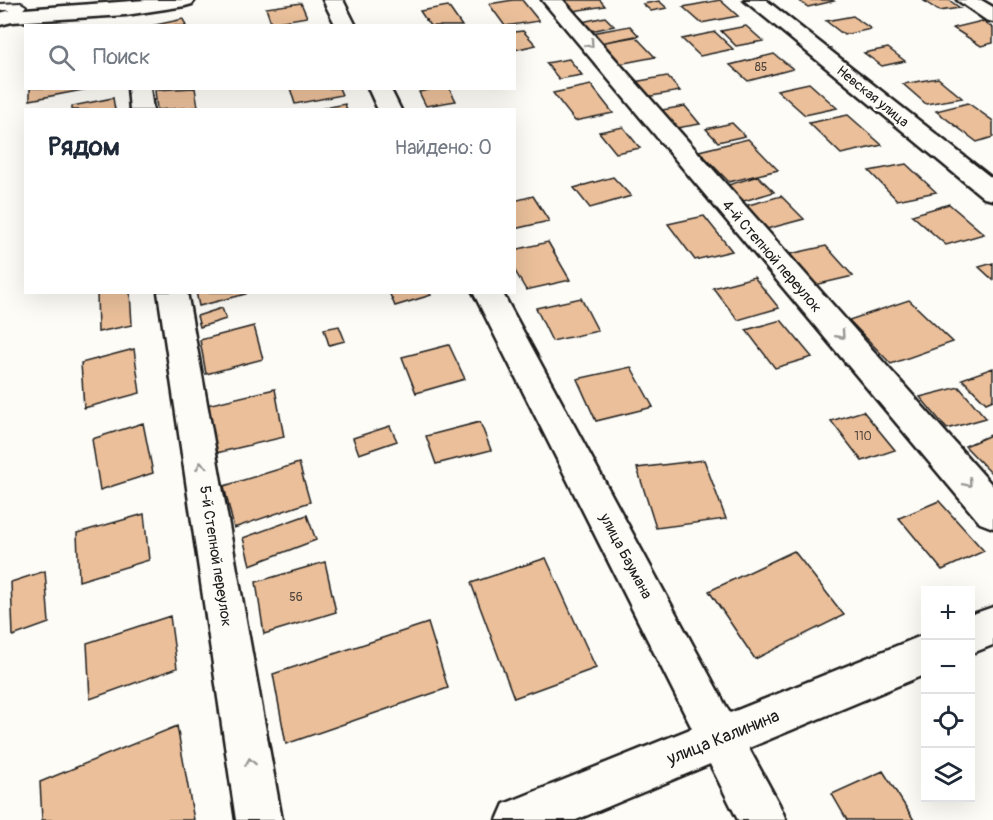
<!DOCTYPE html>
<html lang="ru">
<meta charset="utf-8">
<style>
:root{--surface:#fff;--page:#f2f2f3;--text:#1f2937;--muted:#747a83;--line:#e0e1e3}
body{margin:0;font-family:Pangolin,sans-serif;background:var(--page);color:var(--text)}
.controls{position:absolute;right:18px;bottom:18px;display:grid;overflow:hidden;border-radius:0px;box-shadow:0 6px 24px #0002}
.controls button{width:54px;height:54px;display:grid;place-items:center;padding:0;border:0;border-bottom:2px solid var(--line);background:var(--surface);color:var(--text);font:30px sans-serif}
.list{margin:0;padding:0;list-style:none}
h2{display:flex;justify-content:space-between;align-items:center;height:78px;margin:0;padding:0 24px;font-size:26px}
h2 small{font-size:20px;font-weight:400;color:var(--muted)}
.icon{flex:none;width:33px;height:33px;fill:none;stroke:currentColor;stroke-width:2;stroke-linecap:round;stroke-linejoin:round}
.map{position:relative;flex:none;width:993px;height:820px;overflow:hidden}
.search{position:absolute;background:var(--surface);box-shadow:0 6px 24px #0002;left:24px;top:24px;width:492px;height:66px;display:flex;align-items:center;gap:15px;box-sizing:border-box;padding:0 21px;border-radius:0px;color:var(--muted);font-size:22px}
.panel{position:absolute;background:var(--surface);box-shadow:0 6px 24px #0002;left:24px;top:108px;width:492px;height:186px;border-radius:0px}
.map>svg:first-child{display:block}
.building{fill:#eabf9a;stroke:#1c1c1c;stroke-width:1.5}
.lines{fill:none;stroke-linecap:round;stroke-linejoin:round}
.lane-casing{stroke:#1c1c1c;stroke-width:4}
.street-casing{stroke:#1c1c1c;stroke-width:5}
.secondary-casing{stroke:#1c1c1c;stroke-width:5}
.lane{fill:#fdfcf7;fill-rule:evenodd}
.street{fill:#fdfcf7;fill-rule:evenodd}
.secondary{fill:#fdfcf7;fill-rule:evenodd}
.oneway{stroke:#989794}
.labels{text-anchor:middle;stroke-width:5;stroke-linejoin:round;paint-order:stroke}
.number-label{font-size:12px;fill:#50453c}
.far-street-label{font-size:14px;fill:#1c1c1c;stroke:#fdfcf7}
.street-label{font-size:15px;fill:#1c1c1c;stroke:#fdfcf7}
.near-street-label{font-size:18px;fill:#1c1c1c;stroke:#fdfcf7}
</style>
<div class="map">
<svg width="993" height="820" viewBox="0 0 993 820">
<rect width="100%" height="100%" fill="#fdfcf7"/>
<filter id="ink" filterUnits="userSpaceOnUse"><feTurbulence type="fractalNoise" baseFrequency=".0167" numOctaves="2"/><feDisplacementMap in="SourceGraphic" scale="12" xChannelSelector="R" yChannelSelector="G"/><feConvolveMatrix kernelMatrix="1 2 1 2 8 2 1 2 1" color-interpolation-filters="sRGB"/></filter>
<g filter="url(#ink)">
<path class="building" d="M513,0H522L539,21L505,26L489,4Z
M564,0H600L605,6L573,11Z
M720,0L738,16L701,23L683,7Z
M798,0H832L834,1L808,7Z
M949,0L960,8L939,11L924,1Z
M659,1L667,8L651,11L643,4Z
M301,3L307,17L271,23L266,8Z
M448,6L462,26H430L420,11Z
M853,16L871,29L844,35L826,21Z
M605,17L614,26L591,31L582,22Z
M183,19L186,26H151Z
M982,21L993,28V43L981,46L953,28Z
M630,26L639,36L600,43L591,33Z
M746,26L763,41L736,46L721,31Z
M523,31L536,45L514,50V32Z
M715,32L733,49L700,56L682,39Z
M635,36L655,57L619,64L600,43Z
M888,48L905,61L882,66L864,53Z
M774,54L793,69L748,81L730,65Z
M569,59L582,75L559,79L546,63Z
M667,76L680,91L646,97L634,82Z
M938,78L962,98L926,104L903,84Z
M809,83L837,108L805,115L777,90Z
M591,85L613,113L575,121L553,93Z
M30,88H93L30,100Z
M195,88L198,107L157,110L155,90Z
M290,88H339L342,95L295,104Z
M437,88H449L456,101L426,106L419,92Z
M113,98L115,110H72V106Z
M968,103L993,121V137L977,142L936,111Z
M345,104L347,110H314Z
M685,106L700,124L671,129L656,111Z
M848,115L882,145L841,154L809,123Z
M732,123L745,136L718,142L706,129Z
M623,127L640,148L616,153L599,132Z
M748,139L778,170L729,182L699,151Z
M906,164L936,192L897,200L869,171Z
M758,176L774,192L744,201L728,185Z
M613,177L631,196L590,208L574,188Z
M533,196L549,221L514,229V201Z
M781,196L804,219L767,229L745,206Z
M949,204L984,234L946,245L912,215Z
M704,216L732,251L695,260L668,224Z
M548,242L570,280L526,290L514,269V250Z
M826,246L853,276L815,285L790,254Z
M993,263V280L979,267Z
M754,277L779,308L738,320L713,288Z
M97,292H130L132,325L98,332Z
M196,292H246V294L199,306Z
M389,292H429L431,295L395,306Z
M581,298L598,331L552,341L536,308Z
M909,300L953,342L891,364L849,320Z
M222,308L226,319L200,327L197,316Z
M781,320L812,357L775,368L746,330Z
M254,326L263,359L206,374L200,340Z
M339,326L345,341L329,345L324,329Z
M449,345L465,379L416,393L402,357Z
M134,349L140,393L84,408L81,363Z
M631,367L653,407L596,421L577,379Z
M993,368V400L986,403L962,379Z
M959,387L986,418L947,429L920,397Z
M275,389L284,437L212,454L207,405Z
M863,411L895,450L862,461L831,421Z
M480,422L491,450L436,464L426,436Z
M143,423L153,473L100,490L92,439Z
M390,426L397,441L359,454L353,438Z
M993,434V475L965,446Z
M704,460L726,519L656,528L637,468Z
M299,463L310,502L234,528L224,486Z
M939,501L984,551L942,570L899,518Z
M144,514L149,560L79,581L77,533Z
M307,515L316,540L250,565L243,538Z
M794,551L844,615L755,659L709,591Z
M546,558L596,668L514,698L471,583Z
M325,562L336,612L264,634L256,582Z
M45,571L49,623L13,636L11,582Z
M170,616L177,668L90,699L87,643Z
M428,623L448,688L286,744L273,674Z
M177,726L194,820H42L40,782Z
M883,771L914,820H847L832,794Z"/>
<g class="lines">
<defs>
<path id="lane" d="M21,3L26,6L15,18L11,19L6,16L11,10H0V4Z"/>
<path id="street" d="M146,0H195L192,4L185,6L126,15L12,22L0,25V13L11,10Z
M323,0H343L356,26H336Z
M542,0H563L993,486V528L980,523Z
M744,0H766L993,179V200L984,198Z
M957,0H981L993,7V22L986,20Z
M128,88H150L153,110H130Z
M368,88H390L401,110H378Z
M158,292H187L282,820H236Z
M473,292H502L779,804L786,820H738Z"/>
<path id="secondary" d="M993,607V645L970,654V615Z
M926,634V674L576,820H497L504,804Z"/>
</defs>
<use href="#lane" class="lane-casing"/>
<use href="#street" class="street-casing"/>
<use href="#secondary" class="secondary-casing"/>
<use href="#lane" class="lane"/>
<use href="#street" class="street"/>
<use href="#secondary" class="secondary"/>
</g>
<defs><path id="oneway-chevron" d="M-2-3.5L2.5 0L-2 3.5" fill="none" stroke-width="1.6" stroke-linecap="round" stroke-linejoin="round" transform="scale(1.5)"/></defs>
<g class="oneway">
<use href="#oneway-chevron" transform="translate(590 44) rotate(49)"/>
<use href="#oneway-chevron" transform="translate(841 335) rotate(49)"/>
<use href="#oneway-chevron" transform="translate(201 466) rotate(-99)"/>
<use href="#oneway-chevron" transform="translate(968 483) rotate(49)"/>
<use href="#oneway-chevron" transform="translate(250 762) rotate(-99)"/>
</g>
</g>
<g class="labels">
<g class="number-label">
<text x="761" y="71">85</text>
<text x="863" y="440">110</text>
<text x="296" y="601">56</text>
</g>
<g class="far-street-label">
<text transform="translate(873 96) rotate(39)" y="5">Невская улица</text>
</g>
<g class="street-label">
<text transform="translate(772 256) rotate(49)" y="5">4-й Степной переулок</text>
<text transform="translate(216 556) rotate(81)" y="5">5-й Степной переулок</text>
<text transform="translate(626 556) rotate(62)" y="5">улица Баумана</text>
</g>
<g class="near-street-label">
<text transform="translate(723 737) rotate(-22)" y="6">улица Калинина</text>
</g>
</g>
</svg>
<div class="controls">
<button>+</button>
<button>−</button>
<button><svg class="icon" aria-label="locate" viewBox="0 0 24 24"><circle cx="12" cy="12" r="6"/><path d="M12 2v4M12 18v4M2 12h4M18 12h4"/></svg></button>
<button><svg class="icon" aria-label="layers" viewBox="0 0 24 24"><path d="M12 4l9 5-9 5-9-5zM3 14l9 5 9-5"/></svg></button>
</div>
<div class="search"><svg class="icon" aria-label="search" viewBox="0 0 24 24"><circle cx="10" cy="10" r="6"/><path d="M15 15l6 6"/></svg>Поиск</div>
<section class="panel">
<h2>Рядом<small>Найдено: 0</small></h2>
<ul class="list">
</ul>
</section>
</div>
